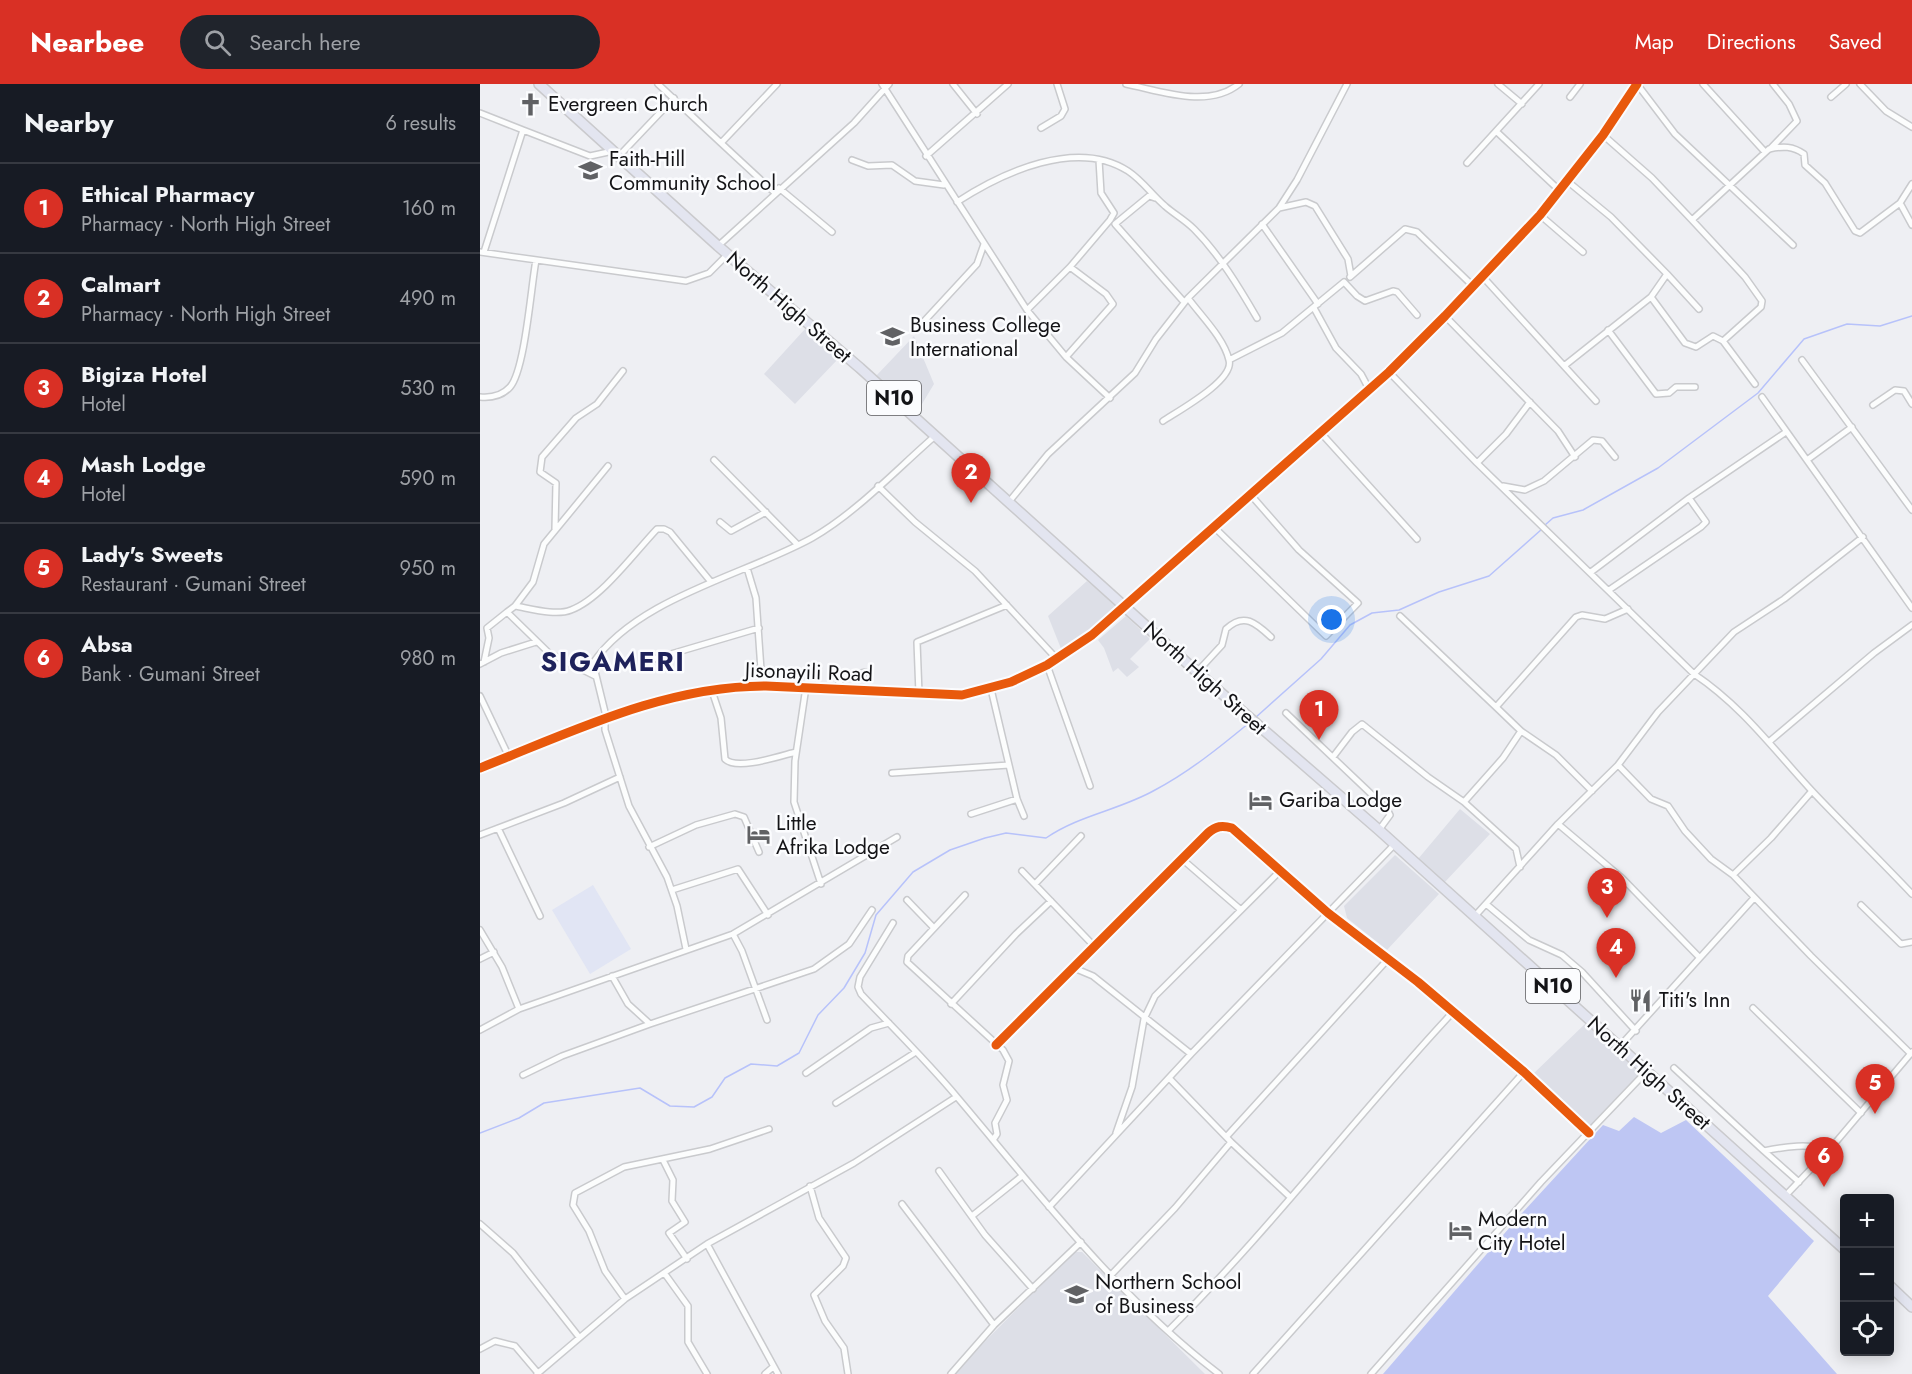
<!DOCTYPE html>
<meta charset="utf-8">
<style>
:root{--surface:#171b24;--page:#20242c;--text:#f1f3f6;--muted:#9ea1a6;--line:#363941;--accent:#d93025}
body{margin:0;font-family:Jost,sans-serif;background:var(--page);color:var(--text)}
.controls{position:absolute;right:18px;bottom:18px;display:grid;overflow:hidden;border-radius:6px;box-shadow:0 3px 15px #0003}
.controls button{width:54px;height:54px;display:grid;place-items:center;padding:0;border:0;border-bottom:2px solid var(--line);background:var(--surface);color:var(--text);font:30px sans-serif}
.you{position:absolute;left:852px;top:536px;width:21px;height:21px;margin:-15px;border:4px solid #fff;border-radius:50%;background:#1a73e8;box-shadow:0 0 0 9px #1a73e833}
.badge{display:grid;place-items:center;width:39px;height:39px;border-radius:50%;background:var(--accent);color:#fff;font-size:20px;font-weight:700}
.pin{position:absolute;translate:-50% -50px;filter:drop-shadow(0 2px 3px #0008)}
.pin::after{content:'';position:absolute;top:32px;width:21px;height:18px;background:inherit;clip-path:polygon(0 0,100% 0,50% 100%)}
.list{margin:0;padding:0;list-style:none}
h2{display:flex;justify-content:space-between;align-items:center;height:78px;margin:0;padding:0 24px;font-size:26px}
h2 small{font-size:20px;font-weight:400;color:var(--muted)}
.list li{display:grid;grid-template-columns:39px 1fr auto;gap:18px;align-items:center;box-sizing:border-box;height:90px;padding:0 24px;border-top:2px solid var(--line)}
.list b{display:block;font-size:22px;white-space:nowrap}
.list p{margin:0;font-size:20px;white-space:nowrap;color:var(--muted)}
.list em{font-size:20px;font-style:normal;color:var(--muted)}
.icon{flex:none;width:33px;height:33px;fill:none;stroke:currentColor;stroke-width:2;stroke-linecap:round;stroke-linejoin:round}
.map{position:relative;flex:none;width:1432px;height:1290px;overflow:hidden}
header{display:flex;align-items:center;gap:36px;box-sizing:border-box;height:84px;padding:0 30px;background:var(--accent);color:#fff}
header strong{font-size:28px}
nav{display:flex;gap:33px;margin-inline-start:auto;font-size:21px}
.search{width:420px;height:54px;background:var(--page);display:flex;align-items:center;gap:15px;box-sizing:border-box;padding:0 21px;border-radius:33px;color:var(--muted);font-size:22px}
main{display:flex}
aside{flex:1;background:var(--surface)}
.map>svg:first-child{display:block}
.built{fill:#dddfe7}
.green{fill:#e1e5f4}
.forest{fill:#bec6f3}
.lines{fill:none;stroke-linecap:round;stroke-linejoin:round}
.stream{stroke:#b7c2fa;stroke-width:1.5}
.street-casing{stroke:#c9cacd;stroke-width:8}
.secondary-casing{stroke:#c9cacd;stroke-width:10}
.highway-casing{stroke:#cacacd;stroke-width:12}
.street{stroke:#fcfdfd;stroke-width:5}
.secondary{stroke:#f5f6f9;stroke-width:8}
.highway{stroke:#e3e5f0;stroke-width:9}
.cycleway-casing{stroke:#fbfcfe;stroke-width:13}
.cycleway{stroke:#e8590c;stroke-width:9}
.labels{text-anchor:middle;stroke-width:5;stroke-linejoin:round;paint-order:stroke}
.shield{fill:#fbfcfe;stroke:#595a5c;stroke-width:1.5}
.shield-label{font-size:20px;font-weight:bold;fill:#141417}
.poi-label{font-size:21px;fill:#141417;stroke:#fbfcfe;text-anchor:start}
.street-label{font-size:21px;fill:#141417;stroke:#fbfcfe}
.district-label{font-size:27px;font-weight:bold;letter-spacing:1.5px;fill:#1e225b;stroke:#fbfcfe}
</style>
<header>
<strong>Nearbee</strong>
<div class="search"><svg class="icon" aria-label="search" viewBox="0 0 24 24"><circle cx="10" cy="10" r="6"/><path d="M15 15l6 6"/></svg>Search here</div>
<nav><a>Map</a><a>Directions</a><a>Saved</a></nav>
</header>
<main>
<aside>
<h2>Nearby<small>6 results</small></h2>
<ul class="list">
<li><span class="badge">1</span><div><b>Ethical Pharmacy</b><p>Pharmacy · North High Street</p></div><em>160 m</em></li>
<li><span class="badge">2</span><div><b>Calmart</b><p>Pharmacy · North High Street</p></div><em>490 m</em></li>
<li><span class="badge">3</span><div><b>Bigiza Hotel</b><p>Hotel</p></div><em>530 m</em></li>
<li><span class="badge">4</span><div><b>Mash Lodge</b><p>Hotel</p></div><em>590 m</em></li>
<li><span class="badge">5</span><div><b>Lady's Sweets</b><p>Restaurant · Gumani Street</p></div><em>950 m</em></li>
<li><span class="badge">6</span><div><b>Absa</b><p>Bank · Gumani Street</p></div><em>980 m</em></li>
</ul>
</aside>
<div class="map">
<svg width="1432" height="1290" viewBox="0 0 1432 1290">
<rect width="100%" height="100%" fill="#eeeff3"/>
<path class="built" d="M325,245L358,275L315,320L284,290Z
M434,252L454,300L436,330L396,292Z
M607,497L641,525L615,547L582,567L568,532Z
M646,532L670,555L650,575L659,583L647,593L638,584L633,588L624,564L618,556Z
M980,725L1010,750L964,799L938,775Z
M915,771L959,810L907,866L867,834L864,822Z
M1106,939L1162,990L1110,1044L1052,991Z
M593,1168H602L725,1290H473Z"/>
<path class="green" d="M113,801L151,865L110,890L72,826Z"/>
<path class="forest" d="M1154,1033L1181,1049L1206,1036L1334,1157L1288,1212L1357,1290H903L1043,1128L1123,1041L1139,1047Z"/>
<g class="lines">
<path class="stream" d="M1065,441L1073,434L1103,426L1178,384L1278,309L1324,255L1367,240L1400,242L1432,232
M775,634L841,575L870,541L892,529L919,526L959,508L1009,492L1062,445
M0,1049L39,1034L64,1019L160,1004L190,1022L214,1023L232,1013L245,994L271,980L297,982L319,969L338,931L364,904L385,869L396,831L433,788L470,766L505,754L526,749L566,754C599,731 640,726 675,706C709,688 740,663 769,639"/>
<defs>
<path id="street" d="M178,0L241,59
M402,0L547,226L586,273L630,314
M473,0L497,30
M646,0C681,7 728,25 759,0
M1018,0L1042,20
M1157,0L1195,50L1313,161
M1223,0L1285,68
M1380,0L1406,27L1432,43
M1090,13L1100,0
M1351,13L1366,0
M0,29L43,46L4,168
M561,44L581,32L585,25L577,0
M43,46L110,72L133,67
M1017,48L1079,106
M1123,51L1172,94L1212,136L1289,65C1303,62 1313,62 1324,70L1325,81L1345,99L1375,147L1380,149L1420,119
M1290,65L1317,37L1309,20L1293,0
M139,72L194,14
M446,72L528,0
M372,76L388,82L412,81L435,97L464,101
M987,79L1059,0
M1432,100L1420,119L1432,141
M299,104L352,148
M295,109L241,59L297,0
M675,114L669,112L635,140L704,218
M477,118C523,88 597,54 648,87C663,97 672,111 685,122C694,130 705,136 714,145C739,170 759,203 777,234
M799,124L817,96L867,0
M1060,131L1103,168
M1212,136L1265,193L1282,217L1281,223L1243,257
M782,140L838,220
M238,162L374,39L409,0
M0,168L206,197L229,189L248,170
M1187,190L1219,225
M870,193L925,145L937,148L994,203
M1003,193L1116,317
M1171,213L1205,259L1216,263L1233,252L1243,257L1275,300
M834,224L856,264L881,290L889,305
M547,226L590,183L630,136L634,129L621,109L619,76
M965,232L1078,347L1095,373
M436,246L497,180L504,160
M1128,246L1176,310L1189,309L1196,303H1215
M586,273L633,220L626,210L590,183
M749,276L802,249L864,198L877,212L885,217L913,207L917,208L937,231
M1322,276L1432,426
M1084,282L1171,213L1187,190L1131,133L1086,96
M909,288L997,379L1214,590C1262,622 1294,666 1332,707C1365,742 1399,775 1432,810
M0,313C11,314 22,312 30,303C45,286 51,203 56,176
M1282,313L1432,524
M1393,321L1415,306L1424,307L1432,320
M683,337C698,327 755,296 749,276C744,254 721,232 708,214
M841,349L937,455
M234,376L318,461
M1327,376L1372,343
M997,379L1026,350L1050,318
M398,402L435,438L495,487L576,574
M1023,402L1045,406L1064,397L1113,356L1122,357L1135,373
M528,419L568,370L655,289L676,255L708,214L799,124L826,118L835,122L868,175L871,192
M240,438L251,447L286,428
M733,442L846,552L878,519L819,466L770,410
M75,445L76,399L60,388L62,373L96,334L117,320L143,287
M267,484L276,514L281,586L286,602
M1111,488L1209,414L1306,348
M1129,506L1221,443L1226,438L1209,414
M35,522C52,525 76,532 91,526C121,515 155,468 177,445H184L190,448L231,498
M920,532L1016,623
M174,575L279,544
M4,578L9,554L7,544L27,528
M0,580L21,569L56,558
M567,581L610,702
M717,588L742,561L746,545C764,528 776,539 791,553
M115,592L69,569L27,528L35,522L53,498L64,460L128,382
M326,603L315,677L314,718L341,800
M358,605L359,598L365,593L386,588
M511,605L537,715L544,732
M232,607L241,634L245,675C256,687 300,672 316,668
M439,610L437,558L527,521
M0,612L29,673
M806,629L907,725L910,731L899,746
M1041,647L1076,671L1112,707
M1290,657L1394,569L1432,541
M853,673L872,648L882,640L948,693L984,718
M1138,681L1171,715L1188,722L1205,747L1231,775L1253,791
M412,689L529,681
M1332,707L1291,754L1253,791L1331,872L1431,970
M491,730L537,715
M1078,740L1142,794L1219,873
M18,744L60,832
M0,751L84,719L140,693
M169,763L216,741L255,730L264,733L279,768
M702,775L761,826
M1040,783L1036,765L984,718L1023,674L1041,647L1016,623L1096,533L1102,531L1125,535L1148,525
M542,787L614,862
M555,800L601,752
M192,806L258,785L288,831
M485,811L428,872L427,878L523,966L529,977L523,1001L527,1016L515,1039L517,1050L513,1056
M427,816L454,844
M1006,820L1049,856L1082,871L1102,888L1156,947
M1381,821L1421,860L1432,858
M994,833L1078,740L1138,681L1178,628L1254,548L1304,515L1383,453
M413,839L380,893L378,903L381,910C413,944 447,977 477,1013C559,1110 638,1213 739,1290
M0,846L22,883L39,925L253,850L417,753
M253,850L262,867L287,936
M206,865L197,822L187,793L149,722L125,646V628L113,579C157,514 265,491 332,454C376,429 417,385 455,352
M0,875L14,868
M594,884L613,892L711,970
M132,892L148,920L170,940L334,885L369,860L392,826
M471,920L536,850L571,817
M1273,924L1381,1029
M0,946L39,925
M516,961L728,749C736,742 742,741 752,744L848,829L938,898L1044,988L1109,1049
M1140,962L1274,814
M1194,984L1284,1067C1308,1062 1326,1060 1350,1065
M326,989L391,944L409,939
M43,991L82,972L170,940
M689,994L751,1058L809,1112
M356,1019L436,968
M636,1049L652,1003L664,935L675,912L801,786
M747,1052L909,874
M1284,1067L1319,1098
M183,1076L193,1096L192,1117L205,1138L189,1149L207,1175
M459,1087L505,1151L553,1205
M330,1102L339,1134L366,1174L363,1182L334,1211L345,1237L364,1264L368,1290
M1306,1111L1350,1065L1432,968
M422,1120L514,1241
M569,1123L711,970L914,761
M492,1132L542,1092
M0,1140L33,1169L99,1253
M227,1160L298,1290
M185,1190L208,1222V1258L227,1290
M631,1191L695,1124L751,1058
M145,1215L125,1187L109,1147L93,1121L95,1109L144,1083L230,1065L289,1045
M689,1246C790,1146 876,1032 973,928
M0,1265L15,1257L35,1262L58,1289
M57,1290L145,1215L227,1160L374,1079L476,1013
M285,1290L293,1283
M471,1290L514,1241L601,1158
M773,1290L1044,988
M891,1290L1061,1098L1167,987"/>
<path id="secondary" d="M0,684C92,648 184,602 286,602L482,611L531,598L567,581L612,551L909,288L965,232L1060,131L1123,51L1157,0"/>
<path id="highway" d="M59,0L238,162L380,284L717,588L899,746L1364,1165
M1410,1202L1432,1223"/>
</defs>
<use href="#street" class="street-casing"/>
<use href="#secondary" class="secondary-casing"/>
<use href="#highway" class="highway-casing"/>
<use href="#street" class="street"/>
<use href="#secondary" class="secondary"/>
<use href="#highway" class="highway"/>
<defs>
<path id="cycleway" d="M0,684C92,648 184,602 286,602L482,611L531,598L567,581L612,551L909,288L965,232L1060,131L1123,51L1157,0
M516,961L728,749C736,742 742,741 752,744L848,829L938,898L1044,988L1109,1049"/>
</defs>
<use href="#cycleway" class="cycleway-casing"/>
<use href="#cycleway" class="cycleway"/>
</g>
<defs>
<symbol id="church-bare" viewBox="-9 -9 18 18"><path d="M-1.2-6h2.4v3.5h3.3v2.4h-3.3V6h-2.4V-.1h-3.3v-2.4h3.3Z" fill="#606164" stroke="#fbfcfe" stroke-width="2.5" paint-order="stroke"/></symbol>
<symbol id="school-bare" viewBox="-9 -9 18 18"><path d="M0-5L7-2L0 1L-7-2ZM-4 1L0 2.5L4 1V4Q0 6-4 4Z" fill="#606164" stroke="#fbfcfe" stroke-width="2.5" paint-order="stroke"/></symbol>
<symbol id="hotel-bare" viewBox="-9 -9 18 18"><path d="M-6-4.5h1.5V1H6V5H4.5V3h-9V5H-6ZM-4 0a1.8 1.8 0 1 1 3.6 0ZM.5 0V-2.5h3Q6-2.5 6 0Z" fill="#606164" stroke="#fbfcfe" stroke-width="2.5" paint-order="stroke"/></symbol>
<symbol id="restaurant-bare" viewBox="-9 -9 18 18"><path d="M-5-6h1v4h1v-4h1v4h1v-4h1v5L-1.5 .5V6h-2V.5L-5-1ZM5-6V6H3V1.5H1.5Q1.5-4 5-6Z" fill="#606164" stroke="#fbfcfe" stroke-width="2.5" paint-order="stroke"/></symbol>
</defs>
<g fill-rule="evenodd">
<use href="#church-bare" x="34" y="4" width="33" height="33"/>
<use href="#school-bare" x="94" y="70" width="33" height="33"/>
<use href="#school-bare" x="396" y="236" width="33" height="33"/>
<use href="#hotel-bare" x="764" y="700" width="33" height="33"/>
<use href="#hotel-bare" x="262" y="734" width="33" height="33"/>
<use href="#restaurant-bare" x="1144" y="900" width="33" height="33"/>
<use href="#hotel-bare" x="964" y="1130" width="33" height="33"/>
<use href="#school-bare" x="580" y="1194" width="33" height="33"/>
</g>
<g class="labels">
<g class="shield">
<rect x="387" y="297" width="54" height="34" rx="4.5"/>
<rect x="1046" y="885" width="54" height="34" rx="4.5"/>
</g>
<g class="shield-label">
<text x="414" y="321">N10</text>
<text x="1073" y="909">N10</text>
</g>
<g class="poi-label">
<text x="68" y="27">Evergreen Church</text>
<text x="129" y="82">Faith-Hill<tspan x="129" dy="24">Community School</tspan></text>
<text x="430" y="248">Business College<tspan x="430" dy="24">International</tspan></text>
<text x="799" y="723">Gariba Lodge</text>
<text x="296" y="746">Little<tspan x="296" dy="24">Afrika Lodge</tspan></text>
<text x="1179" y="923">Titi's Inn</text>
<text x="998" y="1142">Modern<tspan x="998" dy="24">City Hotel</tspan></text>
<text x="615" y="1205">Northern School<tspan x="615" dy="24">of Business</tspan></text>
</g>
<g class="street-label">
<text transform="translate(309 223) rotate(41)" y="7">North High Street</text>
<text transform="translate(329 588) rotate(2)" y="7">Jisonayili Road</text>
<text transform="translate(725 594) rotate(42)" y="7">North High Street</text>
<text transform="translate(1169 989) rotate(42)" y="7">North High Street</text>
</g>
<g class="district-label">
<text x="133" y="587">SIGAMERI</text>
</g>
</g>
</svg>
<div class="controls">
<button>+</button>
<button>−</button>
<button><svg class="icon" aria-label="locate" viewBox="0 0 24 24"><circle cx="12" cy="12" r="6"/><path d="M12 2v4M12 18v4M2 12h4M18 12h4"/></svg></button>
</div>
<div class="you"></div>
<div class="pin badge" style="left:839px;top:656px">1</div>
<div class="pin badge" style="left:491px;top:419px">2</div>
<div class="pin badge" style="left:1127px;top:834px">3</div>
<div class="pin badge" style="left:1136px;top:894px">4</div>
<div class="pin badge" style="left:1395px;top:1030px">5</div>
<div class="pin badge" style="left:1344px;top:1103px">6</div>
</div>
</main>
